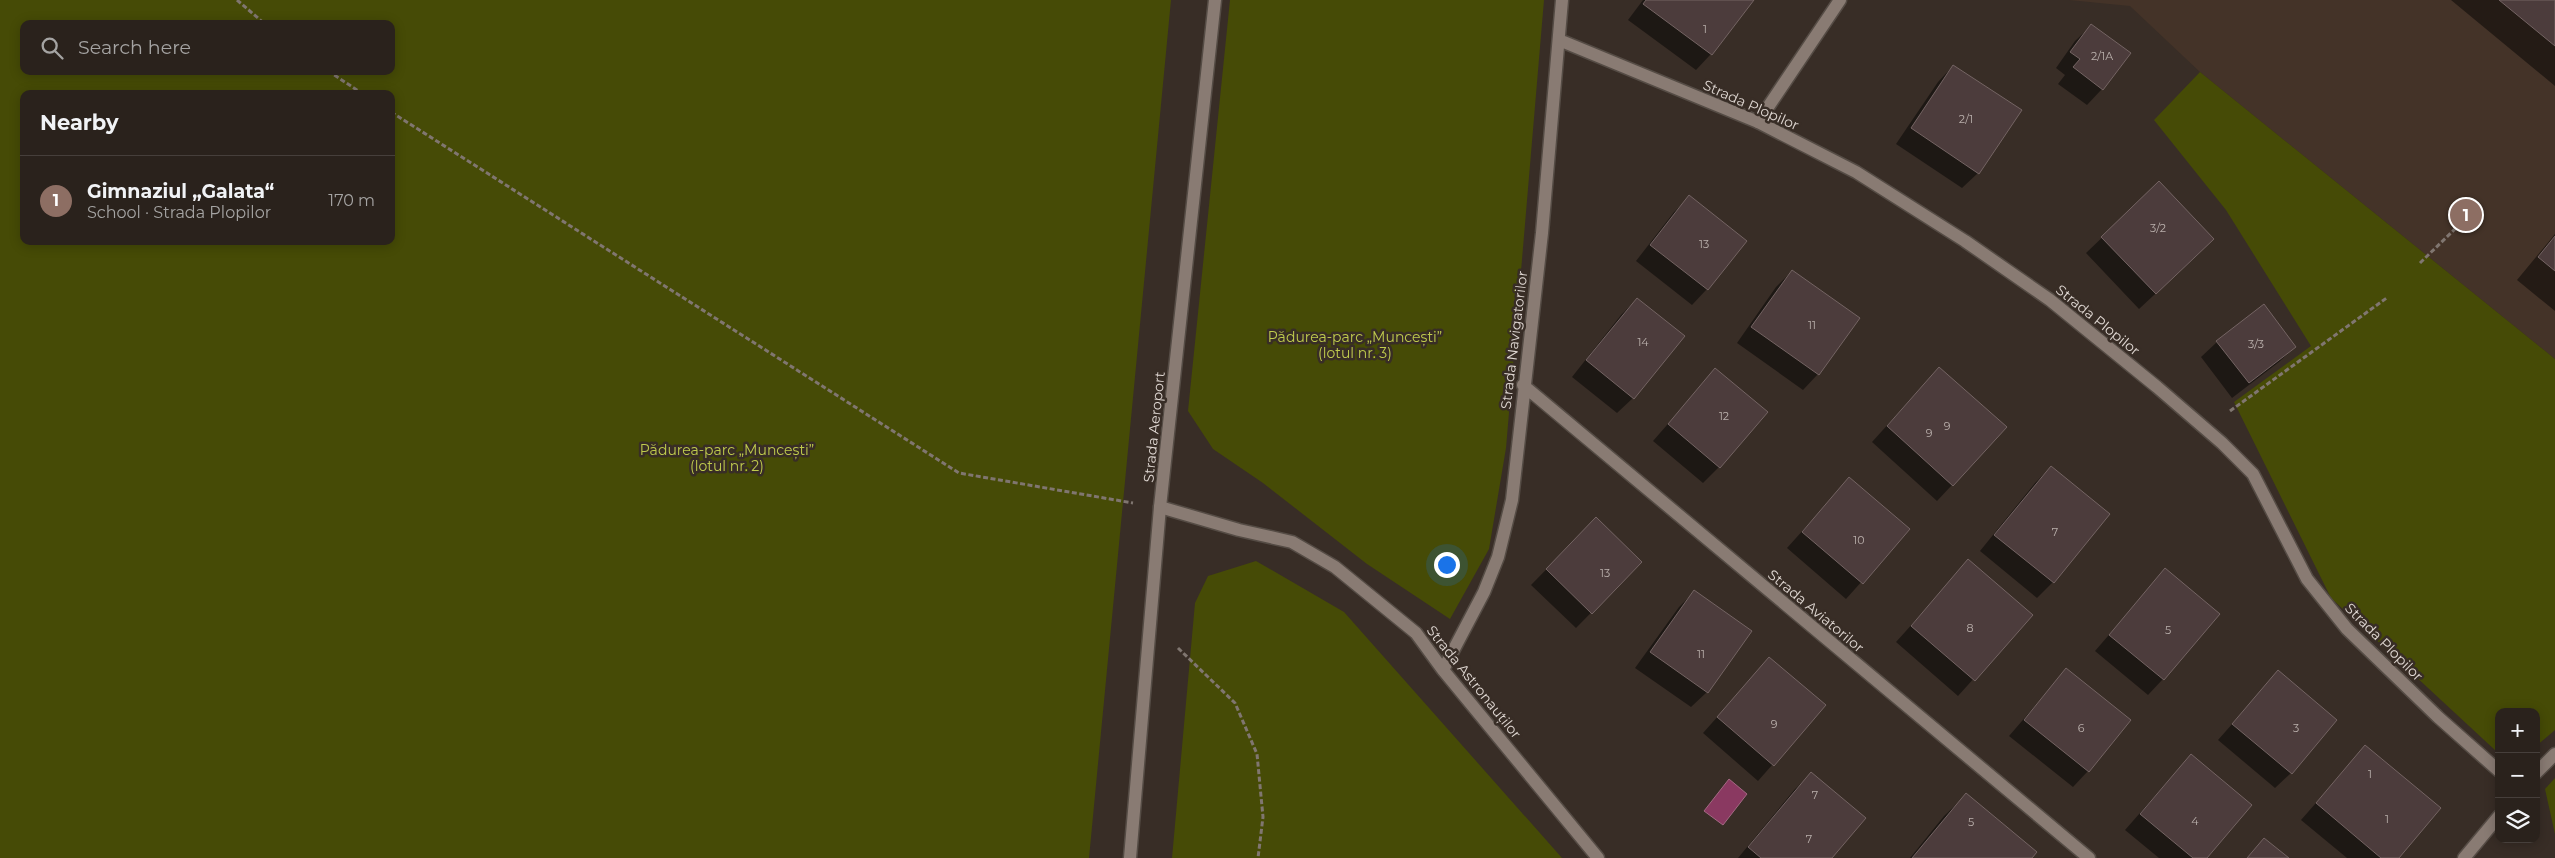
<!DOCTYPE html>
<meta charset="utf-8">
<style>
:root{--surface:#2a221c;--page:#322a25;--text:#f1f3f6;--muted:#a5a4a3;--line:#463f3b;--accent:#8bbbb9}
body{margin:0;font-family:Montserrat,sans-serif;background:var(--page);color:var(--text)}
.controls{position:absolute;right:15px;bottom:15px;display:grid;overflow:hidden;border-radius:10px;box-shadow:0 2px 12px #0003}
.controls button{width:45px;height:45px;display:grid;place-items:center;padding:0;border:0;border-bottom:1px solid var(--line);background:var(--surface);color:var(--text);font:25px sans-serif}
.you{position:absolute;left:1446px;top:564px;width:18px;height:18px;margin:-12px;border:4px solid #fff;border-radius:50%;background:#1a73e8;box-shadow:0 0 0 8px #1a73e833}
.badge{display:grid;place-items:center;width:32px;height:32px;border-radius:50%;background:var(--accent);color:#fff;font-size:16px;font-weight:700}
.pin{position:absolute;translate:-50% -50%;border:2px solid #fff;box-shadow:0 1px 5px #0006}
.list{margin:0;padding:0;list-style:none}
h2{display:flex;justify-content:space-between;align-items:center;height:65px;margin:0;padding:0 20px;font-size:21px}
h2 small{font-size:16px;font-weight:400;color:var(--muted)}
.list li{display:grid;grid-template-columns:32px 1fr auto;gap:15px;align-items:center;box-sizing:border-box;height:90px;padding:0 20px;border-top:1px solid var(--line)}
.list b{display:block;font-size:19px;white-space:nowrap}
.list p{margin:0;font-size:16px;white-space:nowrap;color:var(--muted)}
.list em{font-size:16px;font-style:normal;color:var(--muted)}
.icon{flex:none;width:28px;height:28px;fill:none;stroke:currentColor;stroke-width:2;stroke-linecap:round;stroke-linejoin:round}
.map{position:relative;flex:none;width:2555px;height:858px;overflow:hidden}
.search{position:absolute;background:var(--surface);box-shadow:0 2px 12px #0003;left:20px;top:20px;width:375px;height:55px;display:flex;align-items:center;gap:12px;box-sizing:border-box;padding:0 18px;border-radius:10px;color:var(--muted);font-size:19px}
.panel{position:absolute;background:var(--surface);box-shadow:0 2px 12px #0003;left:20px;top:90px;width:375px;height:155px;border-radius:10px}
.map>svg:first-child{display:block}
.built{fill:#443328}
.green{fill:#464b06;fill-rule:evenodd}
.water{fill:#8a3961;stroke:#a46983}
.shadow{fill:#0007}
.building{fill:#4c3c3c;stroke:#746463}
.lines{fill:none;stroke-linecap:round;stroke-linejoin:round}
.service-casing{stroke:#554c45;stroke-width:15}
.minor-casing{stroke:#554c45;stroke-width:15}
.tertiary-casing{stroke:#554c45;stroke-width:15}
.path{stroke:#807670;stroke-width:3;stroke-dasharray:5 2.5;stroke-linecap:butt}
.service{stroke:#897b73;stroke-width:12}
.minor{stroke:#897b73;stroke-width:12}
.tertiary{stroke:#897b73;stroke-width:12}
.labels{text-anchor:middle;stroke-width:5;stroke-linejoin:round;paint-order:stroke}
.number-label{font-size:11px;fill:#bbb1ad}
.street-label{font-size:14px;fill:#e0d8d3;stroke:#382d26}
.park-label{font-size:14px;fill:#c0cc4d;stroke:#382d26}
</style>
<div class="map">
<svg width="2555" height="858" viewBox="0 0 2555 858">
<rect width="100%" height="100%" fill="#382d26"/>
<path class="built" d="M2069,0H2555V359L2200,72L2130,6Z"/>
<path class="green" d="M0,0H1171L1089,858H0ZM24,24H391V71H24ZM24,94H391V241H24Z
M1230,0H1544L1506,448L1489,549L1450,619L1367,564L1263,483L1213,449L1188,411Z
M2200,72L2555,359V730L2536,746V712H2499V751H2496L2331,598L2234,402L2311,346L2226,210L2154,120Z
M1256,561L1344,612L1562,858H1172L1195,603L1208,576Z
M2555,778V834L2545,789Z"/>
<path class="water" d="M1729,779L1747,794L1723,825L1704,811Z"/>
<path class="shadow" d="M1643,0H1752L1711,54L1696,70L1628,20Z
M2451,0H2555V86Z
M2091,26L2102,89L2087,105L2058,84L2065,75L2056,68L2075,41Z
M1953,66L1978,173L1962,188L1896,144L1938,82Z
M2159,183L2197,255L2139,309L2086,253Z
M1690,197L1707,289L1692,305L1636,261L1674,212Z
M2555,234V311L2517,280Z
M1792,271L1818,374L1803,390L1737,343L1776,287Z
M1637,299L1633,398L1617,413L1572,377L1621,315Z
M2217,342L2295,347L2279,362L2232,398L2201,357Z
M1939,368L1952,485L1937,501L1872,442Z
M1715,370L1719,467L1703,483L1653,441Z
M2051,467L2109,514L2053,582L2037,598L1980,551L2035,483Z
M1849,479L1908,530L1846,599L1787,548Z
M1581,534L1641,562L1576,628L1531,585Z
M1969,561L2031,615L1958,696L1896,642Z
M2165,570L2163,679L2148,695L2095,651Z
M1694,592L1707,692L1691,707L1635,668L1679,607Z
M1769,659L1824,706L1758,781L1703,733Z
M2066,670L2088,771L2073,787L2009,736Z
M2278,672L2291,773L2275,788L2218,740Z
M2365,747L2397,858H2347L2301,820Z
M2191,755L2205,858H2159L2125,830Z
M1811,774L1831,858H1738L1795,789Z
M1966,795L2030,858H1910L1944,816Z"/>
<path class="building" d="M1646,0H1754L1712,55L1643,4Z
M2499,0H2555V46Z
M2091,24L2131,53L2103,90L2073,67L2080,59L2070,52Z
M1953,65L2022,110L1979,174L1911,128Z
M2159,181L2214,239L2156,294L2101,237Z
M1689,195L1747,241L1708,290L1650,245Z
M2555,236V271L2538,257Z
M1792,270L1860,318L1819,375L1751,327Z
M1637,298L1685,336L1634,399L1586,360Z
M2264,304L2296,347L2249,383L2216,341Z
M1939,367L2007,427L1953,486L1887,426Z
M1715,368L1768,412L1720,468L1668,424Z
M2051,466L2110,514L2054,583L1994,535Z
M1849,477L1910,529L1863,584L1802,532Z
M1596,517L1642,562L1592,614L1546,569Z
M1968,559L2033,615L1975,681L1911,626Z
M2165,568L2220,614L2164,680L2109,635Z
M1694,590L1752,631L1708,693L1650,652Z
M1769,657L1826,705L1774,766L1717,717Z
M2066,668L2131,720L2089,772L2024,720Z
M2278,670L2337,720L2292,774L2232,724Z
M2365,745L2441,808L2399,858H2381L2316,803Z
M2191,754L2252,805L2207,858H2193L2140,814Z
M1811,772L1866,818L1832,858H1761L1748,847Z
M1966,793L2037,852L2032,858H1912Z
M2264,838L2289,858H2247Z"/>
<g class="lines">
<defs>
<path id="service" d="M1758,122L1840,0
M2536,773L2555,754"/>
<path id="minor" d="M1559,40L1758,122L1856,172L1965,241L2050,300L2157,387L2222,443L2253,474L2307,579L2347,629L2438,717L2499,771
M1523,385L2089,858
M1160,507L1239,530L1292,542L1335,567L1416,633L1443,670L1598,858
M1443,670L1484,592L1498,557L1512,500L1542,233L1562,0
M2464,858L2499,816"/>
<path id="tertiary" d="M1130,858L1160,507L1215,0"/>
</defs>
<use href="#service" class="service-casing"/>
<use href="#minor" class="minor-casing"/>
<use href="#tertiary" class="tertiary-casing"/>
<path class="path" d="M237,0L265,24
M328,71L363,94
M391,112L959,473L1133,503
M2420,263L2456,228
M2230,411L2388,297
M1178,648L1235,703L1257,754L1263,817L1258,858"/>
<use href="#service" class="service"/>
<use href="#minor" class="minor"/>
<use href="#tertiary" class="tertiary"/>
</g>
<g class="labels">
<g class="number-label">
<text x="1705" y="33">1</text>
<text x="2102" y="60">2/1A</text>
<text x="1966" y="123">2/1</text>
<text x="2158" y="232">3/2</text>
<text x="1704" y="248">13</text>
<text x="1812" y="329">11</text>
<text x="1643" y="346">14</text>
<text x="2256" y="348">3/3</text>
<text x="1724" y="420">12</text>
<text x="1947" y="430">9</text>
<text x="1929" y="437">9</text>
<text x="2055" y="536">7</text>
<text x="1859" y="544">10</text>
<text x="1605" y="577">13</text>
<text x="1970" y="632">8</text>
<text x="2168" y="634">5</text>
<text x="1701" y="658">11</text>
<text x="1774" y="728">9</text>
<text x="2081" y="732">6</text>
<text x="2296" y="732">3</text>
<text x="2370" y="778">1</text>
<text x="1815" y="799">7</text>
<text x="2387" y="823">1</text>
<text x="2195" y="825">4</text>
<text x="1971" y="826">5</text>
<text x="1809" y="843">7</text>
</g>
<g class="street-label">
<text transform="translate(1751 105) rotate(24)" y="5">Strada Plopilor</text>
<text transform="translate(2098 320) rotate(39)" y="5">Strada Plopilor</text>
<text transform="translate(1514 340) rotate(-83)" y="5">Strada Navigatorilor</text>
<text transform="translate(1154 427) rotate(-84)" y="5">Strada Aeroport</text>
<text transform="translate(1816 611) rotate(40)" y="5">Strada Aviatorilor</text>
<text transform="translate(2384 642) rotate(45)" y="5">Strada Plopilor</text>
<text transform="translate(1474 682) rotate(51)" y="5">Strada Astronauților</text>
</g>
<g class="park-label">
<text x="1355" y="342">Pădurea-parc „Muncești”<tspan x="1355" dy="16">(lotul nr. 3)</tspan></text>
<text x="727" y="455">Pădurea-parc „Muncești”<tspan x="727" dy="16">(lotul nr. 2)</tspan></text>
</g>
</g>
</svg>
<div class="controls">
<button>+</button>
<button>−</button>
<button><svg class="icon" aria-label="layers" viewBox="0 0 24 24"><path d="M12 4l9 5-9 5-9-5zM3 14l9 5 9-5"/></svg></button>
</div>
<div class="you"></div>
<div class="pin badge" style="left:2466px;top:215px;background:#8d6e63">1</div>
<div class="search"><svg class="icon" aria-label="search" viewBox="0 0 24 24"><circle cx="10" cy="10" r="6"/><path d="M15 15l6 6"/></svg>Search here</div>
<section class="panel">
<h2>Nearby<small></small></h2>
<ul class="list">
<li><span class="badge" style="background:#8d6e63">1</span><div><b>Gimnaziul „Galata“</b><p>School · Strada Plopilor</p></div><em>170 m</em></li>
</ul>
</section>
</div>
